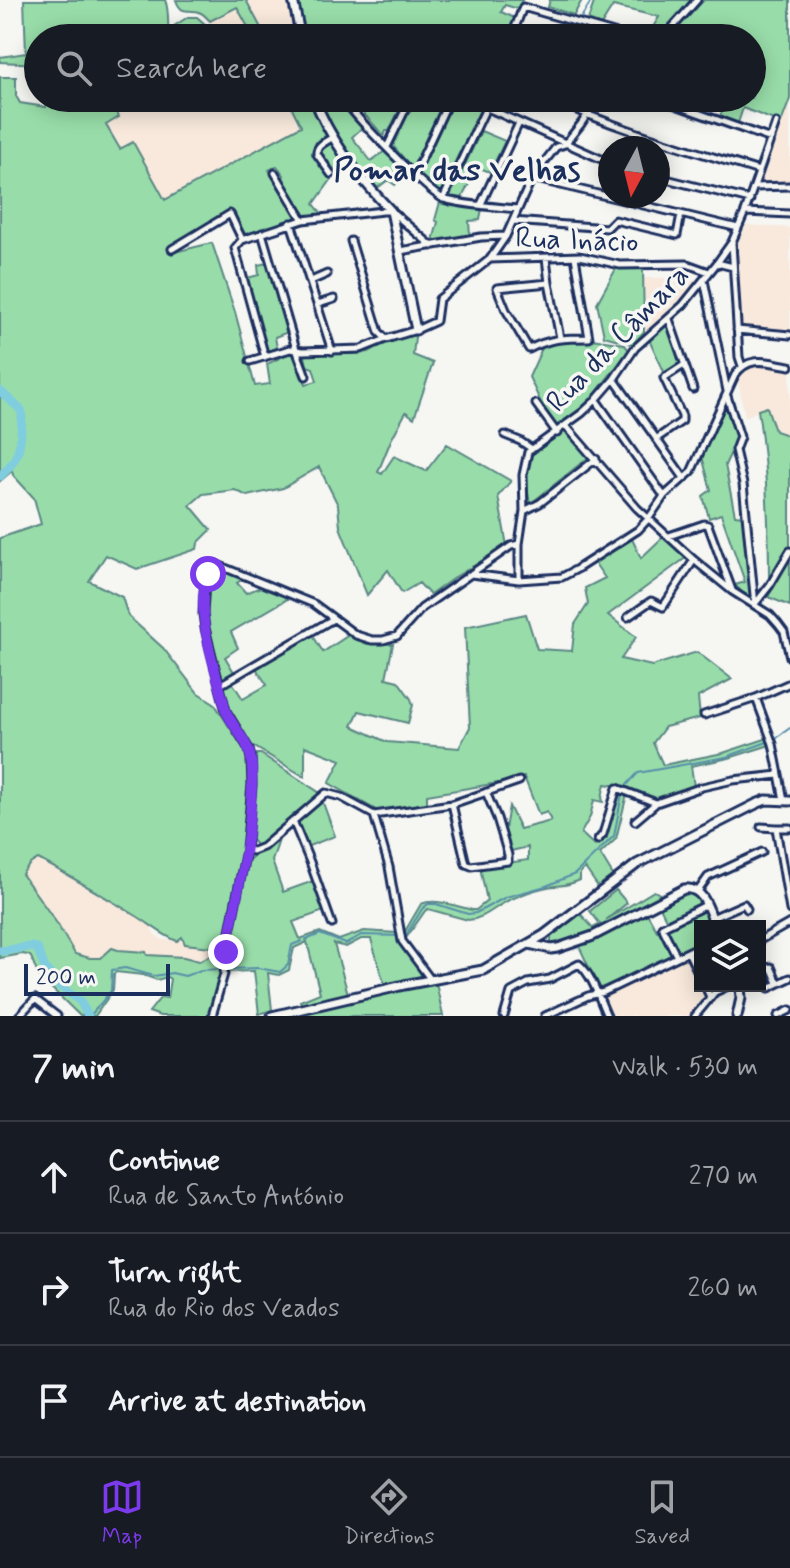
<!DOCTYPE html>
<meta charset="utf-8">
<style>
:root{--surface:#171b24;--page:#242831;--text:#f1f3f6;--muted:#9ea1a6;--line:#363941;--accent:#7c3aed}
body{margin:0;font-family:Mynerve,sans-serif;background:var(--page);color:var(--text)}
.controls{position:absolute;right:24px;bottom:24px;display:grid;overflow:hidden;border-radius:0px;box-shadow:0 4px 20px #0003}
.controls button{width:72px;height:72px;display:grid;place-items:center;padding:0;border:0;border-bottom:2px solid var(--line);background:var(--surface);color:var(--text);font:40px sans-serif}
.compass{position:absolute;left:598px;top:136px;width:72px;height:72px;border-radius:50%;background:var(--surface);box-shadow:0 4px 20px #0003;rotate:187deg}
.scale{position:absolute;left:24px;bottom:20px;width:146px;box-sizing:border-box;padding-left:8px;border:4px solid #1b2f5e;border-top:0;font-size:22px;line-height:28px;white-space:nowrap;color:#1b2f5e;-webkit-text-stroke:6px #f6f6f2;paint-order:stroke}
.stop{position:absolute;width:24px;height:24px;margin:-18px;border:6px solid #7c3aed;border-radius:50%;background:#fff}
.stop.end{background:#7c3aed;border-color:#fff;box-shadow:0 2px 8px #0008}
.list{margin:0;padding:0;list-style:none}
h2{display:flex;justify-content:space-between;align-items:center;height:104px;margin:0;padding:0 32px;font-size:34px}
h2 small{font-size:26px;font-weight:400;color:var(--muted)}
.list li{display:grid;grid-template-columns:52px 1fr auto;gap:24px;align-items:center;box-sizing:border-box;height:112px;padding:0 32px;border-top:2px solid var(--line)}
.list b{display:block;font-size:30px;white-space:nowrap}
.list p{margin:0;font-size:26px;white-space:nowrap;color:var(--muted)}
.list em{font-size:26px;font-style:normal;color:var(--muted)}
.icon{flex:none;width:44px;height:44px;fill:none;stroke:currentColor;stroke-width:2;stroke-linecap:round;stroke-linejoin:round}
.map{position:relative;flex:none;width:790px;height:1016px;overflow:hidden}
.search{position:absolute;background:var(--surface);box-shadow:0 4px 20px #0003;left:24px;right:24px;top:24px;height:88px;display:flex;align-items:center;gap:20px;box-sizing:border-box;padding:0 28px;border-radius:44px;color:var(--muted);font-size:30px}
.sheet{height:440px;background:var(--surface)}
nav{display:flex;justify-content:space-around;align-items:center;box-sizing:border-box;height:112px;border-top:2px solid var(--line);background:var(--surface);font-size:22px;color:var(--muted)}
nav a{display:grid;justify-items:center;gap:4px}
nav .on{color:var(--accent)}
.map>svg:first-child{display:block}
.built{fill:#f8e9dc}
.green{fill:#98dda9;stroke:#5a8684;stroke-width:2}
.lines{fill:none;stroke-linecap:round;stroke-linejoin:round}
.stream{stroke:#588eab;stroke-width:2}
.river{stroke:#80cddf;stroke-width:9}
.street-casing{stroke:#1b2f5e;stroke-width:11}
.secondary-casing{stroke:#1b2f5e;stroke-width:13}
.street{stroke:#f6f6f2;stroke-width:5}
.secondary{stroke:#f6f6f2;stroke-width:7}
.route{stroke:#7c3aed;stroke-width:10}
.labels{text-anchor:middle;stroke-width:7;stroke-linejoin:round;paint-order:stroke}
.street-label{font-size:30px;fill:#1b2f5e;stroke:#f6f6f2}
.neighbourhood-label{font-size:32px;font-weight:bold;fill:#1b2f5e;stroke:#f6f6f2}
</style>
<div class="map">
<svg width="790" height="1016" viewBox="0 0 790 1016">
<rect width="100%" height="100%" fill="#f6f6f2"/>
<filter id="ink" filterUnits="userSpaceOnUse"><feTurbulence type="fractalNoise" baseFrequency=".0125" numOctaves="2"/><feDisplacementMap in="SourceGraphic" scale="16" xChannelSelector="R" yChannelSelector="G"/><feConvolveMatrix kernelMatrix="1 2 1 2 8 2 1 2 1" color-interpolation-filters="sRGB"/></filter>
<g filter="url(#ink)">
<path class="built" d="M246,0H290L298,38H269L261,28Z
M237,7L254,38H179Z
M109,98H287L302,126L165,200L137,150L116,160L98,123L116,112Z
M790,99V184L762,185L760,180Z
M746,225L790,228V332L741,326L735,243Z
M644,278H684L697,282L685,298H682L674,308L657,322L656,325L645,335Z
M754,365L790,370V443L775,431L767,407L745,417L738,380L746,369Z
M37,859L64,872L149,923L155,935L163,940L205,941L219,948L225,942L223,965L201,962L89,973L11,873Z
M687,958L705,998L689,1016H609L602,997Z"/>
<path class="green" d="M24,0H165C170,12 167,25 169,38H38V64L0,62V57L26,53Z
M176,0H246L261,28L269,38H254L237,7L210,21C207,18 205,15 201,13C189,7 182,17 176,0Z
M296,0H522L518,9L505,5L501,12L515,18L506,37L484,29L472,38H303Z
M550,0H582L574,15L548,7Z
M595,0H691L657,38L647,37L659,17L613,6L601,25L588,20Z
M704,0H790V99L781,123L743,108L738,123L720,116L727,101L721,98H752V38H668Z
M188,17H197L205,24L179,38H172L174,26Z
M0,77H16V96L20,103L46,107L47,98H109L119,117L106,125L120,149L133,142L165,200L301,126L287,98H311L326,133V136L316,142L312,153L331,180L314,204L322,214L306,216L283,179L284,175L277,166L269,170L297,217L247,235L245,234L233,212L229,210L168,248L175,252L212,243L235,312L255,386L270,384L267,364L290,353L293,354L306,384L317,381L313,368L307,366L305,356L308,354H353L369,352L386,342L411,334L415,337L413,355L433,363L414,418L406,412L391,440L378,472L382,474L394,456L426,471L447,444L511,481L498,496L507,546L455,577L430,595L419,583L402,593L388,570L367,595L340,527L338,505L319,467L283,488L247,496L235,490L203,494L190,505L211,530L198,543L197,549L137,569L106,555L89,581L122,597L128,616L163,648L198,693L214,703L248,756L247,822L234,904L225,942L220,948L185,944L182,937L177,941C162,935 150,924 135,915C103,896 71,876 38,859L30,864L22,874L56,922L75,954L90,958H101L112,948L118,950L146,952L147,955L184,957L199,961L211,955L217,958L223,965L210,1016H160L149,1012L161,997L167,998L170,979L167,977L157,980L143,975L116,972L114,974L113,990L95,1016H80L38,975L31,957L28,955L22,954L0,958V538L41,524L34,498L13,475L12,471L0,481Z
M317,98H340L363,127L352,137L371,161L385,151L407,174L395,185L388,180L376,189C353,160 334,131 317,98Z
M414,98H446L414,166L411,167L393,146Z
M455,98L479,107L480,110L441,191L438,192L419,175Z
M399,102L402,104L389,131H386L384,136L364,114V112Z
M481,131L505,141L490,172L477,167L462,198L450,196Z
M330,143H332L345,162L337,173L321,152V149Z
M440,202L451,205L482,208L480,220L469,221L470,236L433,241L438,222L435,220Z
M267,263L288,332L275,337L277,348L267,351L247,278L259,275L258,265Z
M617,267H643L644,332L633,344L604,336L597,303Z
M665,325H670L681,361V365L665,374L649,339Z
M592,339L624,344L629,350L582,411L558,429L548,418L529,377L543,346L562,340Z
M727,403L738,438L725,465L735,515L743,516L752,568L751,597L743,593L735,585L745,582L721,514L709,518L703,496L711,490L702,456Z
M767,407L775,431L790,436V547L769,580C769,522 767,467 758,410Z
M568,431L590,456L530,504C527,488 522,467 534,452C541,443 557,437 568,431Z
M664,536L687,557L608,615L636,637L621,659L652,666L697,652L732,679L698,697L700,718L665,727L653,743L663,765L723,753L768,738L770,745L729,758L691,766L694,786L657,800L622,787L605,784L602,797L603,802L594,800L590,817L581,833L594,845L607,838L605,835L620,792L627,794L616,839L600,854L614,877L599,888L585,868L580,873V880C563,888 559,884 543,888C532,890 518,896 507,901C494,908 484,919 468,920L428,909L425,911L404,941V933L421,904C436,898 456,906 472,910H476L487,901L480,867L528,860V847L511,851L505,829L509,806L520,829L551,821L547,812L539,815L524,777L504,782L427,795V804L391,811H378L329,783L341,760L305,746V777L248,743L229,708L224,687L232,682L243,699L267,685L256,668L312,634L323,652L349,635L367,644H393L386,678L398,681L411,699L413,705L408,723L359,711L352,726L387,742L459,748L470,727L465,627L526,614L537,649L572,651L575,624L588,604L585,588L605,578L594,562L632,539L641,558Z
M790,557V606L768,597Z
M219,568L244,578L237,583L246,593L263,586L289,598L231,632L238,648L225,657L234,672L223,679L207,627L206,610V582L215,570Z
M256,754H261L320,793L304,811L259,845H256L251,839Z
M322,800L335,836L306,847L297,822Z
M281,834L272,861L283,892L313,881L324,911L293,922L300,939L320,932L339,940L364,931L397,933L398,942L422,972L424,974L422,978L385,986L371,939H361L346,947L334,944L348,994L302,1005L300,1001L320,993L307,942L294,948L289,970L279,975L268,973L272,1010L259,1014L254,971L227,972V965L240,905L246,862Z
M616,890L627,903L606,920L654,891L663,896L595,930L559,945L551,944V934L579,912L593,928L600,924L590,911Z
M689,892L697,897L712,926H700V943L599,989L579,946L647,913L657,931L669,925L660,907Z
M436,983L443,1016H287L299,1012Z"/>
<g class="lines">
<path class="stream" d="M581,18L592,0
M571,34L575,32L577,27
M625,787L638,773L726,757L773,740L790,728
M306,940L320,934L346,944L361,935L402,936L406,935L422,909L428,904H436L468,914L476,913L506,897L546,886L575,874L614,836L622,794
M228,969L258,968L280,972L288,965L292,945L302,941
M90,1016L111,991L112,970L125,968L154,976L172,973L185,976L201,970L221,969"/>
<path class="river" d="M0,391L21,410L22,413C21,440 22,458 0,476
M0,951L29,947L37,948L45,968L57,984L80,1001L88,1016"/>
<defs>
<path id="street" d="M511,38L523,7L631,38
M663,38L697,0
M343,98C352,114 428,193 444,199C461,205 499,207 518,209
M465,98L610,163
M549,98C616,129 688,149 759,171
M656,98L771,139
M352,110L399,98
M387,147L411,98
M275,173L303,220
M331,174L317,154C316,145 326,142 333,137
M414,175L450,98
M658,177L750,200
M532,178L738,228
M754,187L790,186
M443,199L486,108
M481,204L519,123
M745,212L790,214
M513,221L607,228L615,220L677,235L681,214
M291,223L332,351
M262,233L296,349L306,376
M351,241L379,332L386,339
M732,243L739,357L742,366
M172,249L230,214L242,239
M400,251L481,237L505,236
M546,258L549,283L560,338
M490,259L580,256L620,265L687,264L709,272
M717,263L733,267
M704,280L727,391
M311,281L327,274
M549,283L497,288L506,310L529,349C551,338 565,338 589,338L575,257
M318,304L334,299
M669,319L693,389
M737,330L790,335
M265,357L235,248L242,240L303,220L383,211H391L432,246
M250,361L290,349L303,351L361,349L386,339L416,330L436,321L439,299L490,259L506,236L532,178L556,147L565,144L581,124L598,98
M614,379L684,478
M727,396L740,437L735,450L743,484L755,605
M596,400L664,496
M536,404L557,433
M566,426L637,508L694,560L732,591L770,615L778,624L784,632L790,657
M505,435L520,441L532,449
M656,439L682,421V416L664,378L684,365
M524,511L540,503L596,459
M669,536L704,524L708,525L732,590
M471,574L519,580L562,577L577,569L638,530L649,518L664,496L691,472L735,375C750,354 768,363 790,366
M519,580V544L524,511L523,475L528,452L582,413L596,400L614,379L635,348L683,305L717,263L732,242L745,212L776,123
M755,604L770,585L790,551
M628,617L651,601L663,607L694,560
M220,685L333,619
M756,698L773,744L784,800
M704,715L756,698L790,683
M452,804L466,864L471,866L508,861V855L497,818L486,792
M374,815L389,867L402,941L431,980
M293,821L310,862L332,924
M635,821L655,804
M761,827L776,828
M790,828H776L790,910
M598,840L603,834L617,788L656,803L702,787L733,780L779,775
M247,850L253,851L263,847L326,793L341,797L374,815L452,804L519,781
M698,891L708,877L762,852
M712,918L744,904L747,909
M760,940L790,923
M688,952L700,976
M677,957L662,927L706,905
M778,983L771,967L761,972L769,988L790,978
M705,986L710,997
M19,1016L35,999L57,1016
M212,1016L224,974L226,952L246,850L252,785L251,759L249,749L226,711L205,628L203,614L205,582L208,574L218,565L314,604L356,635L372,640H383L397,636L422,608L511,546L519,544
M504,1016L511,992L528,983L550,979L579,964C593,976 599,999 607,1016
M545,1016L588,996L604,992L700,946
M695,1016L715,992L728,986
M778,1016L790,1010"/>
<path id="secondary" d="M293,0L301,38
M314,98C330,140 360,179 391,211L416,330
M529,944L551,949L558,948L593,936L684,889C704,886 709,911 715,926
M272,1016L404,985L483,970L544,935L637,864L756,804L766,800L790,801
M737,1016L741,998L740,986"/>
</defs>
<use href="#street" class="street-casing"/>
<use href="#secondary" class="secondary-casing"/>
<use href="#street" class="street"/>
<use href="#secondary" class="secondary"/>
</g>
</g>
<g class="lines" filter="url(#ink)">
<path class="route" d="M208,574C192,610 217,673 226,711C232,726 246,738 250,754C254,770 252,788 251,804C247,854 236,902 226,952"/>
</g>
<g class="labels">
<g class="street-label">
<text transform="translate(577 239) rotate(2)" y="10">Rua Inácio</text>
<text transform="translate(617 338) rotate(-46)" y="10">Rua da Câmara</text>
</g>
<g class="neighbourhood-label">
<text x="457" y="180">Pomar das Velhas</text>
</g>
</g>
</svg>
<div class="controls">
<button><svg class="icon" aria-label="layers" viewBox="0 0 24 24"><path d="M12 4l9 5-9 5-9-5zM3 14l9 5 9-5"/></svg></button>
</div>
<svg class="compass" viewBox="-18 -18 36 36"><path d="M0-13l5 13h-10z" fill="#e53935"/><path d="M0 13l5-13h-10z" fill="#9ea1a6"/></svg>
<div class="scale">200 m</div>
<div class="stop" style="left:208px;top:574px"></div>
<div class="stop end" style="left:226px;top:952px"></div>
<div class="search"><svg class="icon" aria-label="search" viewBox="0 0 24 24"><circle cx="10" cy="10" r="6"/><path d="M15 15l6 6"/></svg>Search here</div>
</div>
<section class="sheet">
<h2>7 min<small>Walk · 530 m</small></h2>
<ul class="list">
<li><svg class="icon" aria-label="ahead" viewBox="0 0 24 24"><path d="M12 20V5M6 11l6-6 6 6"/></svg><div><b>Continue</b><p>Rua de Santo António</p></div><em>270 m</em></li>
<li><svg class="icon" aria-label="right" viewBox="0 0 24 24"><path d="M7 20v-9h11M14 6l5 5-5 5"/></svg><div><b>Turn right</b><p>Rua do Rio dos Veados</p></div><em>260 m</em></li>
<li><svg class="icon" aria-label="arrive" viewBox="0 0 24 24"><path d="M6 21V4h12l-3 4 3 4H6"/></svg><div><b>Arrive at destination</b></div></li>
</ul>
</section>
<nav>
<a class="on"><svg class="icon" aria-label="map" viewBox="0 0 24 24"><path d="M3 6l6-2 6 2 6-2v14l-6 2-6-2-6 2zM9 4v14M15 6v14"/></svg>Map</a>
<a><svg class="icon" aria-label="directions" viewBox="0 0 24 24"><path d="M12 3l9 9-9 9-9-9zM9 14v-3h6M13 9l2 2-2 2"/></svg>Directions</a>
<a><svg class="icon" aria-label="saved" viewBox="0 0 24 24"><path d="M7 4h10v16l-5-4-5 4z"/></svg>Saved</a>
</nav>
